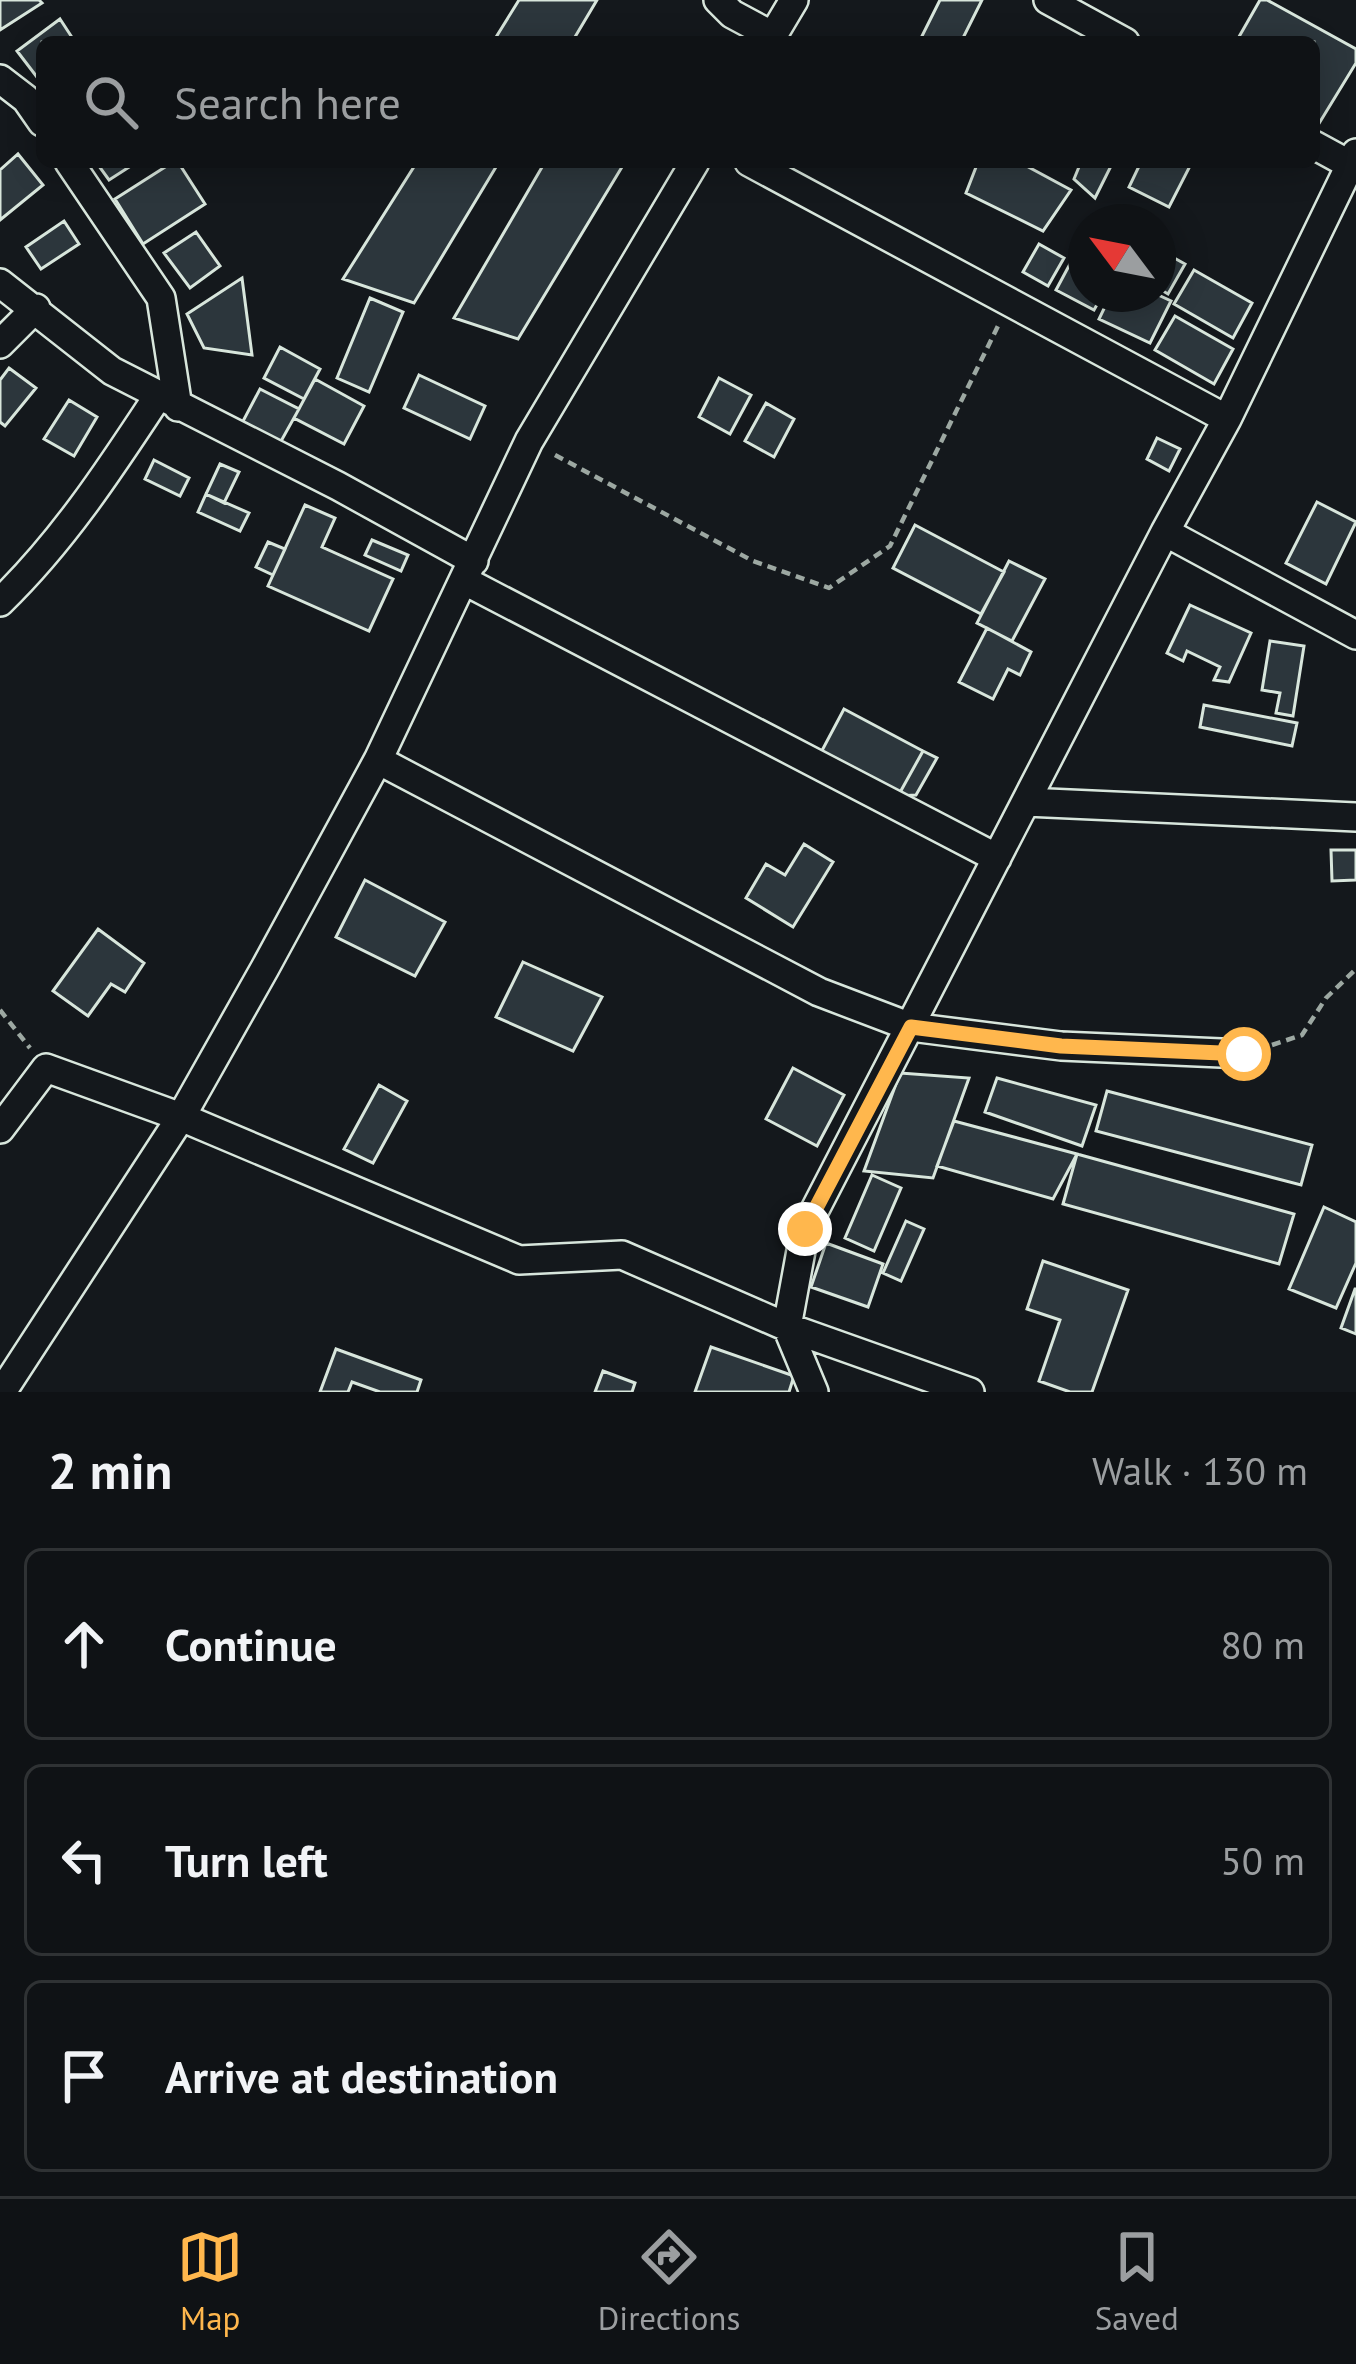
<!DOCTYPE html>
<meta charset="utf-8">
<style>
:root{--surface:#0f1215;--page:#181b1e;--text:#f1f3f6;--muted:#9b9ea0;--line:#2f3234;--accent:#ffb74d}
body{margin:0;font-family:"PT Sans",sans-serif;background:var(--page);color:var(--text)}
.compass{position:absolute;left:1068px;top:204px;width:108px;height:108px;border-radius:50%;background:var(--surface);box-shadow:0 6px 30px #0003;rotate:302deg}
.stop{position:absolute;width:36px;height:36px;margin:-27px;border:9px solid #ffb74d;border-radius:50%;background:#fff}
.stop.end{background:#ffb74d;border-color:#fff;box-shadow:0 3px 12px #0008}
.list{margin:0;padding:0;list-style:none}
h2{display:flex;justify-content:space-between;align-items:center;height:156px;margin:0;padding:0 48px;font-size:51px}
h2 small{font-size:39px;font-weight:400;color:var(--muted)}
.list li{display:grid;grid-template-columns:78px 1fr auto;gap:36px;align-items:center;box-sizing:border-box;height:192px;margin:0 24px 24px;padding:0 24px;border:3px solid var(--line);border-radius:18px}
.list b{display:block;font-size:45px;white-space:nowrap}
.list em{font-size:39px;font-style:normal;color:var(--muted)}
.icon{flex:none;width:66px;height:66px;fill:none;stroke:currentColor;stroke-width:2;stroke-linecap:round;stroke-linejoin:round}
.map{position:relative;flex:none;width:1356px;height:1392px;overflow:hidden}
.search{position:absolute;background:var(--surface);box-shadow:0 6px 30px #0003;left:36px;right:36px;top:36px;height:132px;display:flex;align-items:center;gap:30px;box-sizing:border-box;padding:0 42px;border-radius:18px;color:var(--muted);font-size:45px}
.sheet{height:804px;background:var(--surface)}
nav{display:flex;justify-content:space-around;align-items:center;box-sizing:border-box;height:168px;border-top:3px solid var(--line);background:var(--surface);font-size:33px;color:var(--muted)}
nav a{display:grid;justify-items:center;gap:6px}
nav .on{color:var(--accent)}
.map>svg:first-child{display:block}
.building{fill:#2c363c;stroke:#d8e6dc;stroke-width:3}
.lines{fill:none;stroke-linecap:round;stroke-linejoin:round}
.street-casing{stroke:#d8e6dc;stroke-width:32}
.path{stroke:#9da8a2;stroke-width:4.5;stroke-dasharray:9 6;stroke-linecap:butt}
.street{stroke:#14181c;stroke-width:27}
.route{stroke:#ffb74d;stroke-width:15}
</style>
<div class="map">
<svg width="1356" height="1392" viewBox="0 0 1356 1392">
<rect width="100%" height="100%" fill="#14181c"/>
<path class="building" d="M0,0H39L42,3L0,30Z
M519,0H597L572,42H493Z
M940,0H982L961,42H919Z
M1260,0H1267L1356,49V63L1315,130L1314,42H1236Z
M60,19L75,42H42L40,81L17,51Z
M18,154L43,185L0,220V170Z
M96,162H137L109,180Z
M173,162H178L205,204L143,244L115,199Z
M417,162H499L414,303L343,279Z
M545,162H625L518,339L454,318Z
M978,162H1019L1071,190L1043,231L966,193Z
M1081,162H1113L1095,198L1074,179Z
M1141,162H1182L1190,166L1169,207L1129,187Z
M64,221L79,244L41,269L26,247Z
M196,232L220,266L190,288L164,253Z
M1039,244L1064,258L1048,286L1023,272Z
M1158,249L1185,264L1168,294L1158,288Z
M1071,262L1086,270V294H1103L1094,310L1056,290Z
M1194,270L1252,303L1233,338L1174,304Z
M242,278L252,355L204,348L187,314Z
M1111,294H1156L1171,301L1150,343L1099,319Z
M370,298L403,312L369,392L337,378Z
M1175,316L1233,349L1214,384L1155,350Z
M280,347L320,369L304,399L264,378Z
M9,368L36,388L5,426L0,422V380Z
M419,375L485,406L470,439L404,408Z
M719,378L751,395L730,434L699,417Z
M315,379L364,406L344,444L294,418Z
M260,389L299,409L280,443L242,423Z
M69,400L97,417L74,456L44,439Z
M766,403L794,419L774,457L745,441Z
M1157,438L1180,449L1169,471L1147,459Z
M154,460L189,478L180,496L145,479Z
M220,464L239,472L224,503L206,494Z
M206,494L249,513L240,531L198,512Z
M1317,502L1356,522L1326,584L1286,563Z
M305,505L335,518L322,547L393,579L369,631L268,586Z
M915,525L1004,572L981,614L893,568Z
M372,540L408,555L401,571L365,555Z
M268,542L285,549L273,575L256,567Z
M1009,561L1045,579L1012,641L977,623Z
M1190,605L1251,633L1229,682L1214,680L1220,667L1187,651L1183,661L1167,653Z
M987,628L1031,652L1020,675L1008,669L993,699L959,682Z
M1270,641L1304,646L1293,716L1276,713L1280,693L1262,690Z
M1204,705L1297,723L1292,746L1200,727Z
M844,709L923,751L898,796L818,758Z
M923,751L937,758L916,795L898,796Z
M804,844L833,862L793,927L746,898L766,864L785,875Z
M1331,850H1356V880L1332,881Z
M365,880L445,922L415,976L336,937Z
M98,929L144,963L125,992L111,984L88,1016L53,991Z
M523,962L602,997L573,1051L496,1017Z
M793,1068L844,1095L817,1146L766,1119Z
M900,1073L969,1078L933,1178L864,1171Z
M997,1078L1096,1105L1082,1146L985,1112Z
M379,1085L407,1101L373,1163L344,1149Z
M1107,1091L1312,1145L1301,1185L1096,1131Z
M954,1121L1077,1154L1053,1199L937,1166Z
M1077,1154L1294,1214L1279,1264L1063,1204Z
M872,1175L901,1188L874,1251L845,1238Z
M1324,1207L1356,1222V1263L1336,1308L1289,1289Z
M906,1221L924,1229L901,1281L883,1273Z
M826,1243L883,1264L868,1307L811,1287Z
M1043,1261L1128,1290L1092,1392H1070L1039,1381L1060,1320L1027,1309Z
M1355,1289H1356V1334L1341,1328Z
M711,1347L794,1376L789,1392H695Z
M336,1349L421,1380L417,1392H380L352,1382L348,1392H320Z
M603,1371L635,1383L632,1392H595Z"/>
<g class="lines">
<defs>
<path id="street" d="M718,0L732,14L773,36
M1048,0L1125,42
M769,42L794,0
M0,79L26,99L42,122
M1314,145L1356,168
M69,162L161,298L178,407
M749,162L1227,419
M0,283L112,371L338,486L474,561
M0,344L36,308
M1165,532L1356,635
M465,581L997,858
M0,602C63,541 110,469 158,396
M378,760L819,992L911,1027L1061,1046L1244,1054
M1026,802L1356,817
M0,1129L46,1068L181,1117L519,1260L622,1255L787,1327L970,1392
M2,1392L181,1117L265,968L378,760L529,441L695,162
M814,1392L787,1327L805,1229L1165,532L1227,419L1356,153"/>
</defs>
<use href="#street" class="street-casing"/>
<path class="path" d="M555,455L753,561L829,588L890,546L998,326
M0,1010L30,1048
M1272,1045L1302,1035L1326,998L1356,969"/>
<use href="#street" class="street"/>
</g>
<g class="lines">
<path class="route" d="M805,1229L911,1027L1061,1046L1244,1054"/>
</g>
</svg>
<svg class="compass" viewBox="-18 -18 36 36"><path d="M0-13l5 13h-10z" fill="#e53935"/><path d="M0 13l5-13h-10z" fill="#9b9ea0"/></svg>
<div class="stop" style="left:1244px;top:1054px"></div>
<div class="stop end" style="left:805px;top:1229px"></div>
<div class="search"><svg class="icon" aria-label="search" viewBox="0 0 24 24"><circle cx="10" cy="10" r="6"/><path d="M15 15l6 6"/></svg>Search here</div>
</div>
<section class="sheet">
<h2>2 min<small>Walk · 130 m</small></h2>
<ul class="list">
<li><svg class="icon" aria-label="ahead" viewBox="0 0 24 24"><path d="M12 20V5M6 11l6-6 6 6"/></svg><div><b>Continue</b></div><em>80 m</em></li>
<li><svg class="icon" aria-label="left" viewBox="0 0 24 24"><path d="M17 20v-9H6M10 6l-5 5 5 5"/></svg><div><b>Turn left</b></div><em>50 m</em></li>
<li><svg class="icon" aria-label="arrive" viewBox="0 0 24 24"><path d="M6 21V4h12l-3 4 3 4H6"/></svg><div><b>Arrive at destination</b></div></li>
</ul>
</section>
<nav>
<a class="on"><svg class="icon" aria-label="map" viewBox="0 0 24 24"><path d="M3 6l6-2 6 2 6-2v14l-6 2-6-2-6 2zM9 4v14M15 6v14"/></svg>Map</a>
<a><svg class="icon" aria-label="directions" viewBox="0 0 24 24"><path d="M12 3l9 9-9 9-9-9zM9 14v-3h6M13 9l2 2-2 2"/></svg>Directions</a>
<a><svg class="icon" aria-label="saved" viewBox="0 0 24 24"><path d="M7 4h10v16l-5-4-5 4z"/></svg>Saved</a>
</nav>
